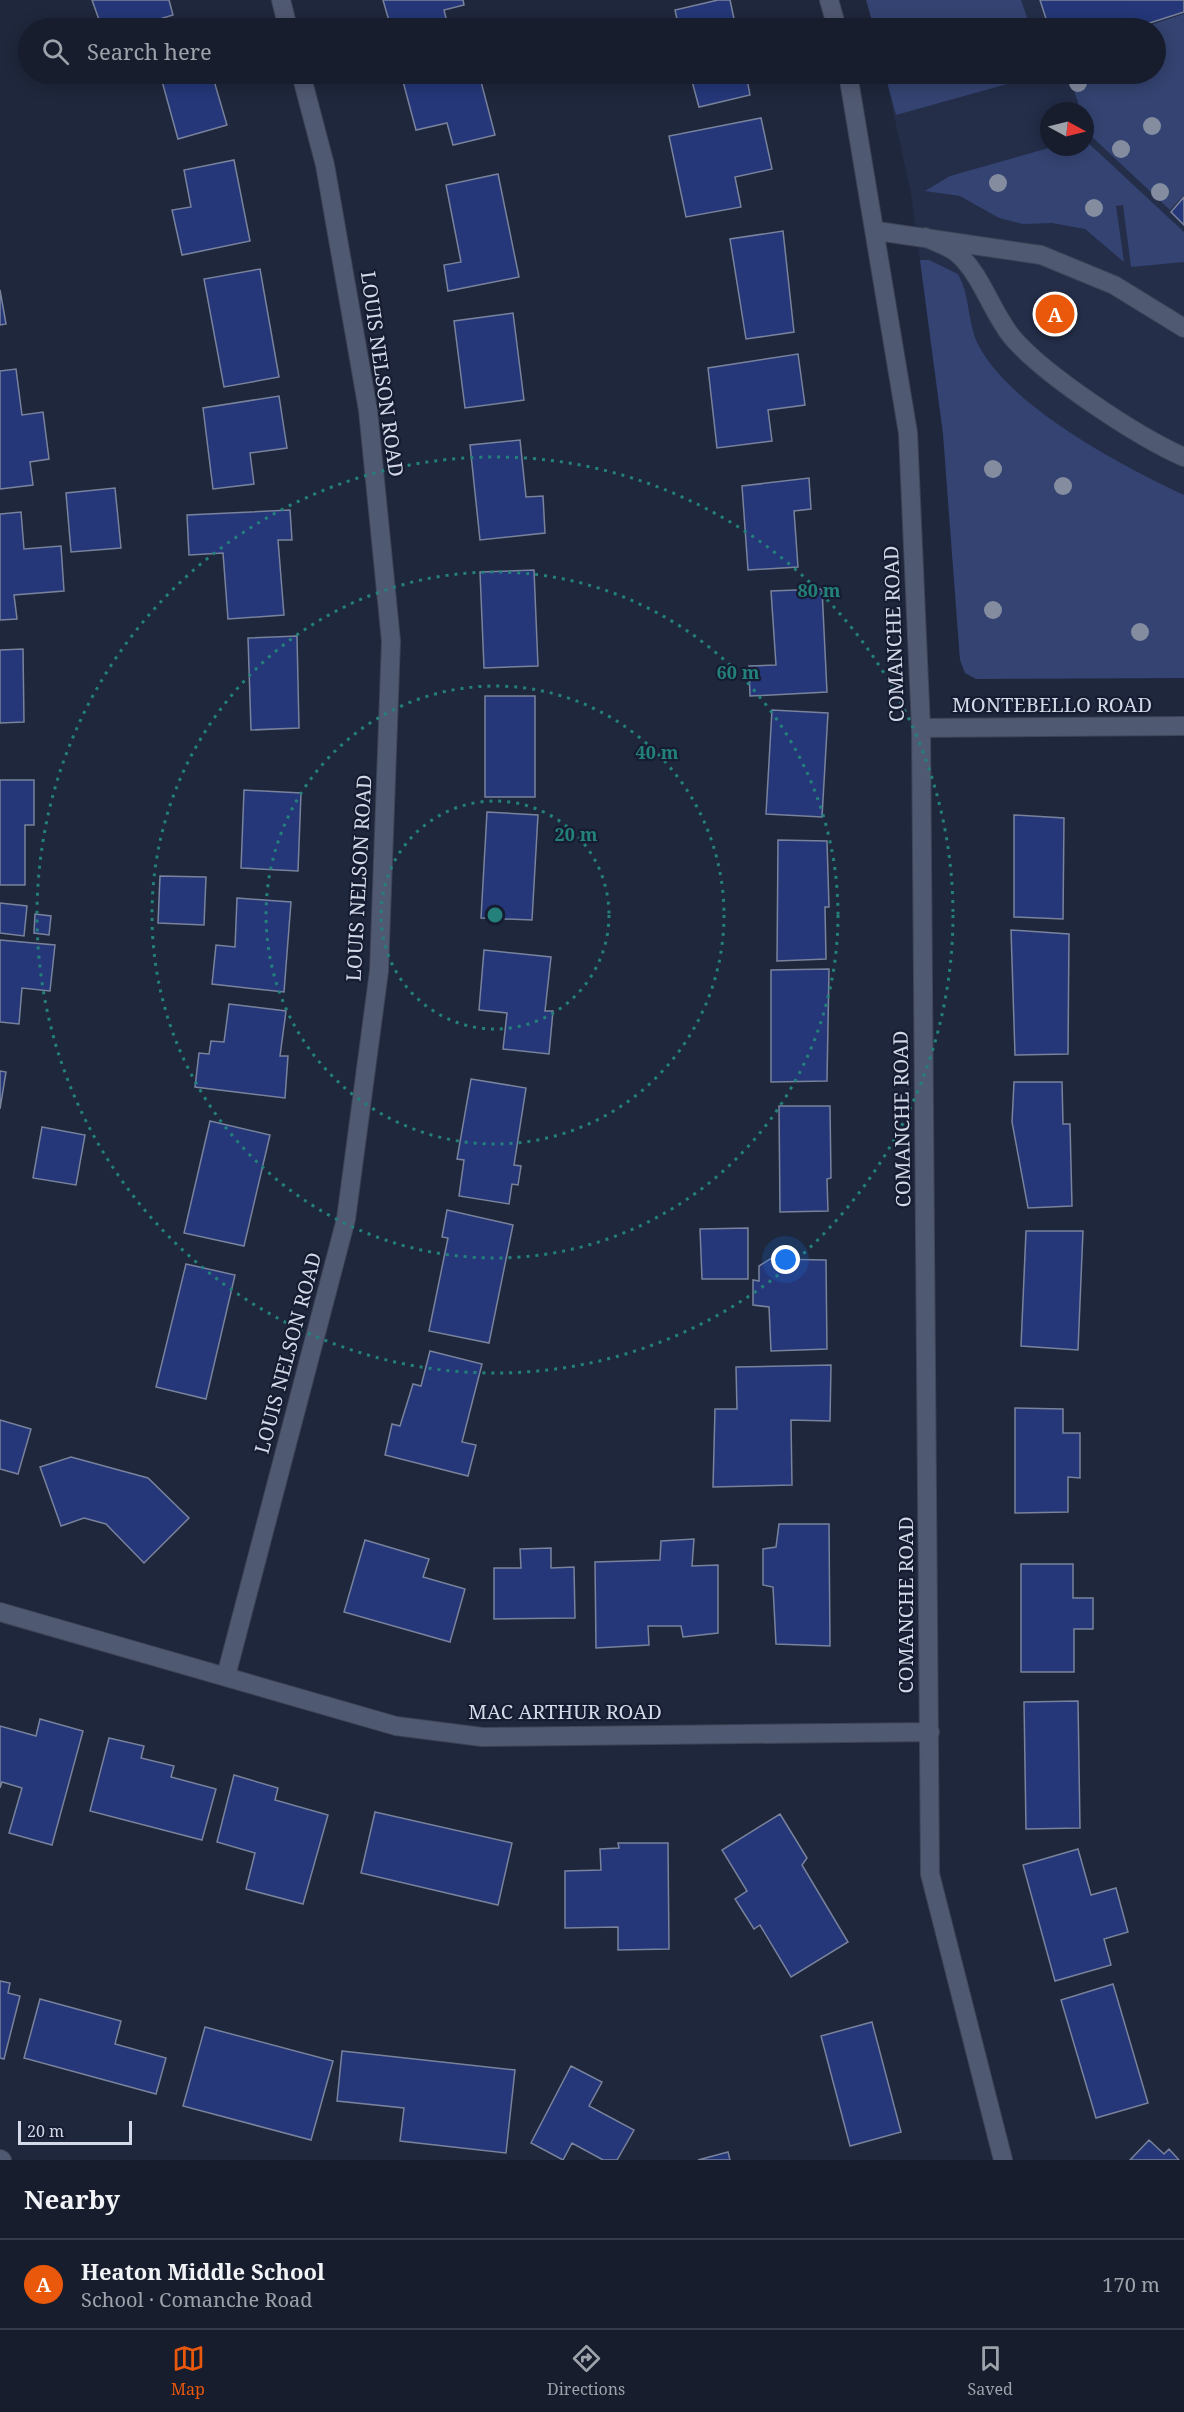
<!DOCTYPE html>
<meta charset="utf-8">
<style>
:root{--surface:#171d2d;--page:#202635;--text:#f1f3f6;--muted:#9ea2aa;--line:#363b49;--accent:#ea580c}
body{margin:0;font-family:"Noto Serif",serif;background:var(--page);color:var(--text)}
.compass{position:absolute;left:1040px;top:102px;width:54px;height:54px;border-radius:50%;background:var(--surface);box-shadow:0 3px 15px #0003;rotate:97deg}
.scale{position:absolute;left:18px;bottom:15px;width:114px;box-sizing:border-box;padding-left:6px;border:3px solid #d3d9e7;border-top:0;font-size:16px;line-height:21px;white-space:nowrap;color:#d3d9e7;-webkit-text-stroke:4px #161d32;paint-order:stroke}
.you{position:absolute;left:786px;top:1260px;width:21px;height:21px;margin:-15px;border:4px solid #fff;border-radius:50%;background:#1a73e8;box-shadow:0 0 0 9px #1a73e833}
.badge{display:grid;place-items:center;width:39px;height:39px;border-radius:50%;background:var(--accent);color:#fff;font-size:20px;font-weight:700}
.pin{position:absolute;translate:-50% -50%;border:3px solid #fff;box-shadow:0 2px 6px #0006}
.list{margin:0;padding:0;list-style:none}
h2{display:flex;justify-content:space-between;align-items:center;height:78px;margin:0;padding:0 24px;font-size:26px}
h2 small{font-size:20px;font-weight:400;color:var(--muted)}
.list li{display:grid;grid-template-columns:39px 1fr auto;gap:18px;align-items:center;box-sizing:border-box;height:90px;padding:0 24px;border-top:2px solid var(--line)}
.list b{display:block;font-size:22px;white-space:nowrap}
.list p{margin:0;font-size:20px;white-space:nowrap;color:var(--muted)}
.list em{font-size:20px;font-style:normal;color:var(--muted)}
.icon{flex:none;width:33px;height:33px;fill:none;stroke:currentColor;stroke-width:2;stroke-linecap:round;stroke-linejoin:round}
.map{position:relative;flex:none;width:1184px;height:2160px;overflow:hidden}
.search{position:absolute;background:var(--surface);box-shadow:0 3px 15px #0003;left:18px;right:18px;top:18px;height:66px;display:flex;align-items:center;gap:15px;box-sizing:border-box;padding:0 21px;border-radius:33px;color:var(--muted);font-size:22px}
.sheet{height:168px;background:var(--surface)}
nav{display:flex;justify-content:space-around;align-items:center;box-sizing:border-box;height:84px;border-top:2px solid var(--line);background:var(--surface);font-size:16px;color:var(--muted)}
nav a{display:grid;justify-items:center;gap:3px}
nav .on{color:var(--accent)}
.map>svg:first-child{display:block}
.built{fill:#242e49;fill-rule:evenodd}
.green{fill:#344371}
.building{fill:#253779;stroke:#78829c;stroke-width:1.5}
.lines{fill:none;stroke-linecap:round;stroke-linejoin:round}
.minor-casing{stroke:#3e4456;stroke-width:20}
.minor{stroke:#505972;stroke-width:18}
.tree{fill:#848ca0}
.ring{fill:none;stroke:#23807a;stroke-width:3;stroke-dasharray:3 6}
.labels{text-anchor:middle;stroke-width:4.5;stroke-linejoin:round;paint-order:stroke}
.street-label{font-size:20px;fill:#d3d9e7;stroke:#161d32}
.centre{fill:#23807a;stroke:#161d32;stroke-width:3}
.ring-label{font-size:18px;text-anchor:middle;font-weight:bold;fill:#23807a;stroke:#161d32;stroke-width:4.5;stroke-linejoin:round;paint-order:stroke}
</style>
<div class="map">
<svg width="1184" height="2160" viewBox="0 0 1184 2160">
<rect width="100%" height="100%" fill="#1f273c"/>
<path class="built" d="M870,0H1184V678L976,679L965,673L960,660L943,434L911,194L885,74H1156V28H876ZM1049,111H1085V147H1049Z"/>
<path class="green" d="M866,0H1021L1029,23L1039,28H874Z
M1184,14V195L1170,210L1089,134L1085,111H1081L1068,74H1156V28H1141Z
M885,74H1043L896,115Z
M1085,140L1184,232V262L1131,267L1123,205L1116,206L1124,262L1085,229L1052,223L1023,224L999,218L960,196L925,191L950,176L1052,147H1085Z
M920,260H929L958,274C971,297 967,326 980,348C1014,409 1122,466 1184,495V678L976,679L965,673L960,660L943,434Z"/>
<path class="building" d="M92,0H169L173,15L130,28H102Z
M383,0H463L464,5L444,10L448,26L438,28H391Z
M718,0H730L736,28H679L675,10Z
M1040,0H1184V12L1134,28H1049Z
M160,74H212L227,125L178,139Z
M401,74H479L495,135L453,145L447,123L416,130Z
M690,74H746L750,95L699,107Z
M761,118L772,169L735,177L741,207L686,217L669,136Z
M234,160L250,241L182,255L172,210L191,207L184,170Z
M498,174L519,277L448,291L444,265L461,262L446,185Z
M1184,197V225L1171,212Z
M783,231L794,332L746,339L730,239Z
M260,269L279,377L224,387L204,279Z
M0,290L6,324L0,325Z
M513,313L524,400L465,408L454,321Z
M798,354L805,405L768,410L772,441L717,448L708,368Z
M16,369L22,415L43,412L49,459L30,462L33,485L0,489V371Z
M279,396L287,448L250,453L254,484L213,489L203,408Z
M520,440L526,497L543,496L545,533L480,540L470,445Z
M809,478L811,509L794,511L798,567L748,570L742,486Z
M115,488L121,548L71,552L66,493Z
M290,510L292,540H278L284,615L228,619L223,553L189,555L187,515Z
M21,512L24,549L61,546L64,591L14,595L17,619L0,620V514Z
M534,570L538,666L484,668L480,572Z
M822,589L827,692L750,696L749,666L776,665L771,591Z
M297,636L299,728L251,730L248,638Z
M23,649L24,722L0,723V650Z
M485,696H535V797H485Z
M772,710L828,713L822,817L766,814Z
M0,780H34V825H25V885H0Z
M244,790L301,793L298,871L241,868Z
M487,812L538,815L532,920L481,918Z
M1014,815L1064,818L1063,919L1014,917Z
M778,840L827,841L829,907H825L826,959L777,961Z
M160,876L206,877L204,925L158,923Z
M237,898L291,902L284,992L212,984L216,945L235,947Z
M0,903L27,906L24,936L0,933Z
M35,914L51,916L49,935L34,933Z
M1011,930L1069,934L1068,1054L1015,1055Z
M0,940L55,945L50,991L22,988L19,1024L0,1022Z
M484,950L551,957L545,1011H553L549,1054L503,1049L507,1013L479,1010Z
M829,969L827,1081L771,1082V970Z
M229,1004L286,1011L280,1056H288L285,1098L195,1087L199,1053L209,1054L211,1041L224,1042Z
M0,1071L6,1072L0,1109Z
M471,1079L526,1088L514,1165L521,1166L518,1185L512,1184L509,1204L459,1196L464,1160L457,1159Z
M1014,1082H1062L1063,1124H1070L1072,1206L1028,1208L1012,1122Z
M779,1106H830L831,1178L827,1179L828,1211L780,1212Z
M210,1121L270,1135L244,1246L184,1233Z
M42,1127L85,1135L76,1185L33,1178Z
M447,1210L513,1225L489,1343L429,1331L448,1238L442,1237Z
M748,1228V1279H702L700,1229Z
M1026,1231H1083L1078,1350L1021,1346Z
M770,1259L826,1260L827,1349L771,1351L769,1307L753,1305V1280L759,1281V1266Z
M186,1264L235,1275L206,1399L156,1387Z
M430,1351L482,1364L462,1442L476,1445L468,1476L385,1455L392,1424L400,1426L413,1384L421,1386Z
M831,1365L830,1421L791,1420L792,1485L713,1487L715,1409H737L736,1367Z
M1015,1408L1063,1409V1433H1080V1478L1068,1477V1512L1015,1513Z
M0,1420L31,1429L18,1474L0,1469Z
M71,1457L148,1478L189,1518L144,1563L106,1524L84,1518L61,1526L40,1467Z
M779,1524H829L830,1646L776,1644L773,1587L763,1585V1549L776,1547Z
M694,1539L692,1566L718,1565V1633L683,1637L681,1626H648L649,1645L596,1648L595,1562L660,1560L661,1541Z
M365,1540L429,1559L423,1577L465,1589L450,1642L344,1612Z
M551,1548V1568L574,1567L575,1618L494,1619V1568H521L520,1549Z
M1021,1564H1073V1598H1093V1629H1074V1672H1021Z
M1078,1701L1080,1828L1026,1829L1024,1702Z
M40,1719L83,1731L52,1845L9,1833L22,1788L2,1782L0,1788V1726L36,1736Z
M109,1738L144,1746L141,1758L174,1766L171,1777L216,1789L202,1840L90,1811Z
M234,1775L278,1788L275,1800L328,1815L303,1904L246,1889L255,1853L217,1842Z
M375,1812L512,1843L498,1905L361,1873Z
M780,1814L807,1858L802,1865L848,1942L791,1977L760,1925L754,1929L735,1899L747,1891L722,1850Z
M618,1843H668L669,1949L618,1950V1927L565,1928V1871L601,1870L600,1849L619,1848Z
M1078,1849L1091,1895L1116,1888L1128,1932L1104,1939L1111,1965L1055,1981L1023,1865Z
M0,1981L10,1983L8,1993L20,1996L4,2059L0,2058Z
M1113,1984L1148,2103L1096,2118L1061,2000Z
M40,1999L121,2021L115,2044L166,2058L156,2094L24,2058Z
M872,2022L901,2132L850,2146L821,2036Z
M205,2027L333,2061L311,2140L183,2106Z
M342,2051L515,2070L506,2153L400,2141L404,2108L337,2101Z
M571,2066L602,2082L589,2106L634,2130L617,2160H603L572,2143L563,2160L531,2143Z
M1149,2140L1164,2154L1169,2149L1179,2160H1130Z
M728,2152L730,2160H698Z"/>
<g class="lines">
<defs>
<path id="minor" d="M281,0L288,28
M829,0L837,28
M848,74L908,433L921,728L930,1874L1003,2160
M877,231L1041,255L1114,285L1184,328
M925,237C935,242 948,246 957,253C982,275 991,311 1012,337C1044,375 1138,437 1184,457
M921,728L1184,726
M0,1612L396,1726L482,1737L930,1732
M226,1676L346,1219L379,971L391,641L368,410L325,165L301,74
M0,2159L2,2160"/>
</defs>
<use href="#minor" class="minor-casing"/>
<use href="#minor" class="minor"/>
</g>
<g class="tree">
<circle cx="1078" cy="83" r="9"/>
<circle cx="1152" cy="126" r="9"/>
<circle cx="1121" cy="149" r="9"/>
<circle cx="998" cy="183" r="9"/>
<circle cx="1160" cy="192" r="9"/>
<circle cx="1094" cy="208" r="9"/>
<circle cx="993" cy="469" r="9"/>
<circle cx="1063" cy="486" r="9"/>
<circle cx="993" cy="610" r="9"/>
<circle cx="1140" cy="632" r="9"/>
</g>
<g class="ring">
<circle cx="495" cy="915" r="114"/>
<circle cx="495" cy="915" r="229"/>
<circle cx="495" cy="915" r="343"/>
<circle cx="495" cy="915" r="458"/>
</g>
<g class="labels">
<g class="street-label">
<text transform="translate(382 374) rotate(82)" y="7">LOUIS NELSON ROAD</text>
<text transform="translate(894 634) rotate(-92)" y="7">COMANCHE ROAD</text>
<text x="1052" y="712">MONTEBELLO ROAD</text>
<text transform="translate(359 878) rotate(-87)" y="7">LOUIS NELSON ROAD</text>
<text transform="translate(902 1119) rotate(-91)" y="7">COMANCHE ROAD</text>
<text transform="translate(288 1353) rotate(-75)" y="7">LOUIS NELSON ROAD</text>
<text transform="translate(906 1605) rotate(-90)" y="7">COMANCHE ROAD</text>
<text x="565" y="1719">MAC ARTHUR ROAD</text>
</g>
</g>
<circle cx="495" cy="915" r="9" class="centre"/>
<g class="ring-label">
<text x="819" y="597">80 m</text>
<text x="738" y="679">60 m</text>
<text x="657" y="759">40 m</text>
<text x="576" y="841">20 m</text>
</g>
</svg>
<svg class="compass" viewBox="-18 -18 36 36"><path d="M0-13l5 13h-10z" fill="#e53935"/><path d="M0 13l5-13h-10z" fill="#9ea2aa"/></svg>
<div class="scale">20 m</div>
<div class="you"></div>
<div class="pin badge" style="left:1055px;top:314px">A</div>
<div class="search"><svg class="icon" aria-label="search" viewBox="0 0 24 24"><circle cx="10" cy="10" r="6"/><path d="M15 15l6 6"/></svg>Search here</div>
</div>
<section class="sheet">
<h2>Nearby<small></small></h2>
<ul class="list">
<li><span class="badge">A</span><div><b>Heaton Middle School</b><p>School · Comanche Road</p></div><em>170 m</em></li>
</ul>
</section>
<nav>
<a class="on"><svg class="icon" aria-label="map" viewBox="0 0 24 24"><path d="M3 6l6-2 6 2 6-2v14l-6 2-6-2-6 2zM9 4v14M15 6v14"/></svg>Map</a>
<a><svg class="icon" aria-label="directions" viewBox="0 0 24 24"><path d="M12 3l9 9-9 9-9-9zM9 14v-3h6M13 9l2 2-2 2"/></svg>Directions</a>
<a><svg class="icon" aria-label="saved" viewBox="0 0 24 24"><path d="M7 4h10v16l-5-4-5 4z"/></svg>Saved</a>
</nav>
